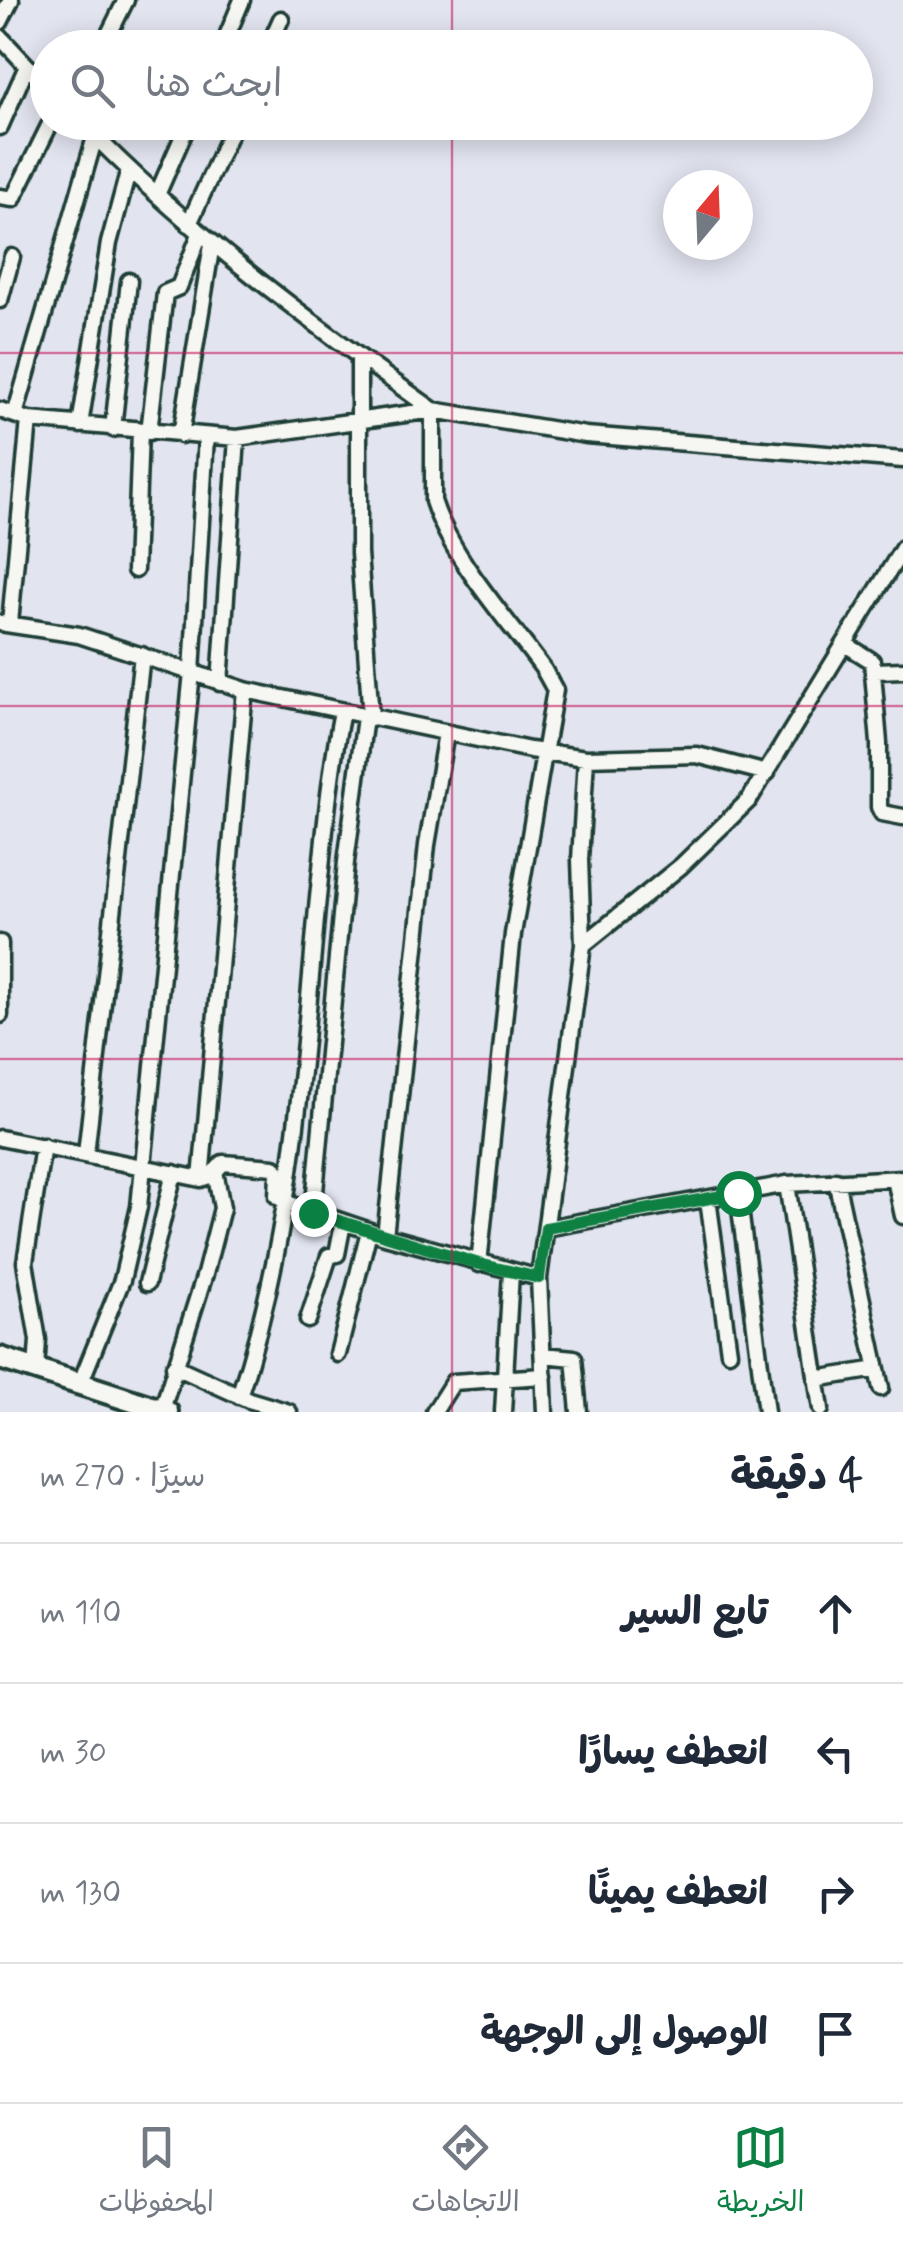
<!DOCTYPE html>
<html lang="ar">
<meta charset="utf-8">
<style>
:root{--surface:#fff;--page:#f2f2f3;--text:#1f2937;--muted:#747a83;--line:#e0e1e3;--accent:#0b8043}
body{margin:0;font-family:Mynerve,"Playpen Sans Arabic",sans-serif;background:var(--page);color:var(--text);direction:rtl}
.compass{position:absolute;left:663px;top:170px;width:90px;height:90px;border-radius:50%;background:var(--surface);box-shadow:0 5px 25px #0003;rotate:19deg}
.stop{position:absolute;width:30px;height:30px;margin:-22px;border:8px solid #0b8043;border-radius:50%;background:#fff}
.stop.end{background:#0b8043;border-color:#fff;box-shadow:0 2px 10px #0008}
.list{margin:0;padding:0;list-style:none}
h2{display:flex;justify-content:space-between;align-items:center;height:130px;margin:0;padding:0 40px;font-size:42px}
h2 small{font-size:32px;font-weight:400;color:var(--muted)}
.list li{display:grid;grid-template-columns:65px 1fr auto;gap:30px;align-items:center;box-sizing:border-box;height:140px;padding:0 40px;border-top:2px solid var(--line)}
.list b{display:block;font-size:38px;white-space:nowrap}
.list em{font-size:32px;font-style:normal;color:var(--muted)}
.icon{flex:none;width:55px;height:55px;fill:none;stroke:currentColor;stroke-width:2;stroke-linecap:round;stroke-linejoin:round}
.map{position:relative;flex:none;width:903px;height:1412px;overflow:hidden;direction:ltr}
.search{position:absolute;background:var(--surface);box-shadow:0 5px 25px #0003;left:30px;right:30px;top:30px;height:110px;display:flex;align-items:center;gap:25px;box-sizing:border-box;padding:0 35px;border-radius:55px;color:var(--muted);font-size:38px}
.sheet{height:690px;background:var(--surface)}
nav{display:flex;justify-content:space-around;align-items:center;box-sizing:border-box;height:140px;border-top:2px solid var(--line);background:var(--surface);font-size:28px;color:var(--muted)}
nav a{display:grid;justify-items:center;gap:5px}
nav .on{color:var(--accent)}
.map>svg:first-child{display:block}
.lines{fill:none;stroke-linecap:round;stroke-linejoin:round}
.street-casing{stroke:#1f3d34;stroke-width:21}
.secondary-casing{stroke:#1f3d34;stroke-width:28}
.street{stroke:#f6f6f2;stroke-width:14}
.secondary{stroke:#f6f6f2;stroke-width:20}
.route{stroke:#0b8043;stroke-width:12}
.grid{fill:none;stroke:#c2185b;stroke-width:2.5;stroke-opacity:0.55}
</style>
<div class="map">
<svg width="903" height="1412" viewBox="0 0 903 1412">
<rect width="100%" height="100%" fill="#e2e4f0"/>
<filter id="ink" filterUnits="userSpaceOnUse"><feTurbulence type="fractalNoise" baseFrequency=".01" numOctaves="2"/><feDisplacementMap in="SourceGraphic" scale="20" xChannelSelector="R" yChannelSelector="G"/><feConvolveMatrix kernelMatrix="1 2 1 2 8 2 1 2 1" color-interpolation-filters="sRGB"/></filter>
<g filter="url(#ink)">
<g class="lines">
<defs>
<path id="street" d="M0,22L11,0
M0,37L48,88
M102,48L126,0
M222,48L242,0
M268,48L281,19
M81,122C188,232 309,321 433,410V501C452,560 508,620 544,670L555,690L513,934L479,1264
M0,127L27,66
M157,195L189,122
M0,197L13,199L51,122
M189,224L235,122
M0,300L12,257
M359,357V553L371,718
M0,410L29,420L237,438L433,410L586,435L903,460
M15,415L95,137
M80,425L109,243L129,169
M113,429L129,281
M149,432L165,293L179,287L200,234
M181,435L212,244
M135,570L140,431
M0,623L79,635L245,690L530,750L586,758L697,755L767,773
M10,623L29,420
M845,644L872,661L879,743V807L882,813L903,817
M875,671L903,670
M220,683L237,438
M0,943V1015
M583,945L580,860L586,758
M0,1138L201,1179L212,1175L223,1163L274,1167L278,1173L277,1196L287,1203L385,1236L539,1278
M86,1154L142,655
M201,1179L245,690
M895,1179L903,1216
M836,1180L881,1388
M787,1184L821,1409
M738,1193L766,1412
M708,1199L729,1352
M313,1213L346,862L365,717
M546,1228L787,1184L903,1178
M385,1236L427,845L446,733
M147,1283L174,1173
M308,1320L329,1256L337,1254L343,1223
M338,1354L369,1231
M543,1355L574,1358L579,1412
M174,1366L249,1400L289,1412
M36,1370L38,1340L25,1262L43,1146
M816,1379L877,1369
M80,1384L122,1280L139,1207L192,672L206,437
M239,1396C292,1238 302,1073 317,908C324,841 329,777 342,711
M162,1410L205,1274L222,1208L215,1171
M434,1412L453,1382L544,1376
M503,1412L511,1272
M545,1412L539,1278L583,945L681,866L749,800L903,548"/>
<path id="secondary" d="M0,1358L167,1412"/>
</defs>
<use href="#street" class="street-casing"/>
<use href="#secondary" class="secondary-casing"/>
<use href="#street" class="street"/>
<use href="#secondary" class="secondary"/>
</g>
</g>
<g class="lines" filter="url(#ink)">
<path class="route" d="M313,1213L479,1264L539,1278L546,1228L738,1193"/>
</g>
<path class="grid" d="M452,0V48M452,122V1412M0,353H903M0,706H903M0,1059H903"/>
</svg>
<svg class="compass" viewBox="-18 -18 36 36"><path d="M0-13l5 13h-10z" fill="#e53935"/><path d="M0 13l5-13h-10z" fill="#747a83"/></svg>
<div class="stop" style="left:738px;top:1193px"></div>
<div class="stop end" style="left:313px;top:1213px"></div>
<div class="search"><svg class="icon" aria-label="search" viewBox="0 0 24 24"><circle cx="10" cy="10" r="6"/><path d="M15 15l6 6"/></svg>ابحث هنا</div>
</div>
<section class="sheet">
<h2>4 دقيقة<small>سيرًا · 270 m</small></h2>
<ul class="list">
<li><svg class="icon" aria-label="ahead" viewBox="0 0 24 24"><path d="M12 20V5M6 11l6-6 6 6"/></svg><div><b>تابع السير</b></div><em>110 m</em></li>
<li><svg class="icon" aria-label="left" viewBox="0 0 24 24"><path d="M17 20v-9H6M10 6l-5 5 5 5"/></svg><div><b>انعطف يسارًا</b></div><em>30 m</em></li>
<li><svg class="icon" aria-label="right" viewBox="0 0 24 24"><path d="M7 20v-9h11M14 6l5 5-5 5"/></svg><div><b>انعطف يمينًا</b></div><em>130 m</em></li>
<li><svg class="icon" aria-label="arrive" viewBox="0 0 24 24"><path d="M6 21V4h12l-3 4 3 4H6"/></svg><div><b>الوصول إلى الوجهة</b></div></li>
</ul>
</section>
<nav>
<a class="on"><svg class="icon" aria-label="map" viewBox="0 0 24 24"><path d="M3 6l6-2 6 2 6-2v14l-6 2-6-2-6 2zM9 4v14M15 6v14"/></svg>الخريطة</a>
<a><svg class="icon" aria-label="directions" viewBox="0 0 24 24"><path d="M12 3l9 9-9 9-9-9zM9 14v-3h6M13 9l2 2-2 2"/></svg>الاتجاهات</a>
<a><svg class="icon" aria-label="saved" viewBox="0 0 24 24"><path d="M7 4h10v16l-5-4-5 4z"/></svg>المحفوظات</a>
</nav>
